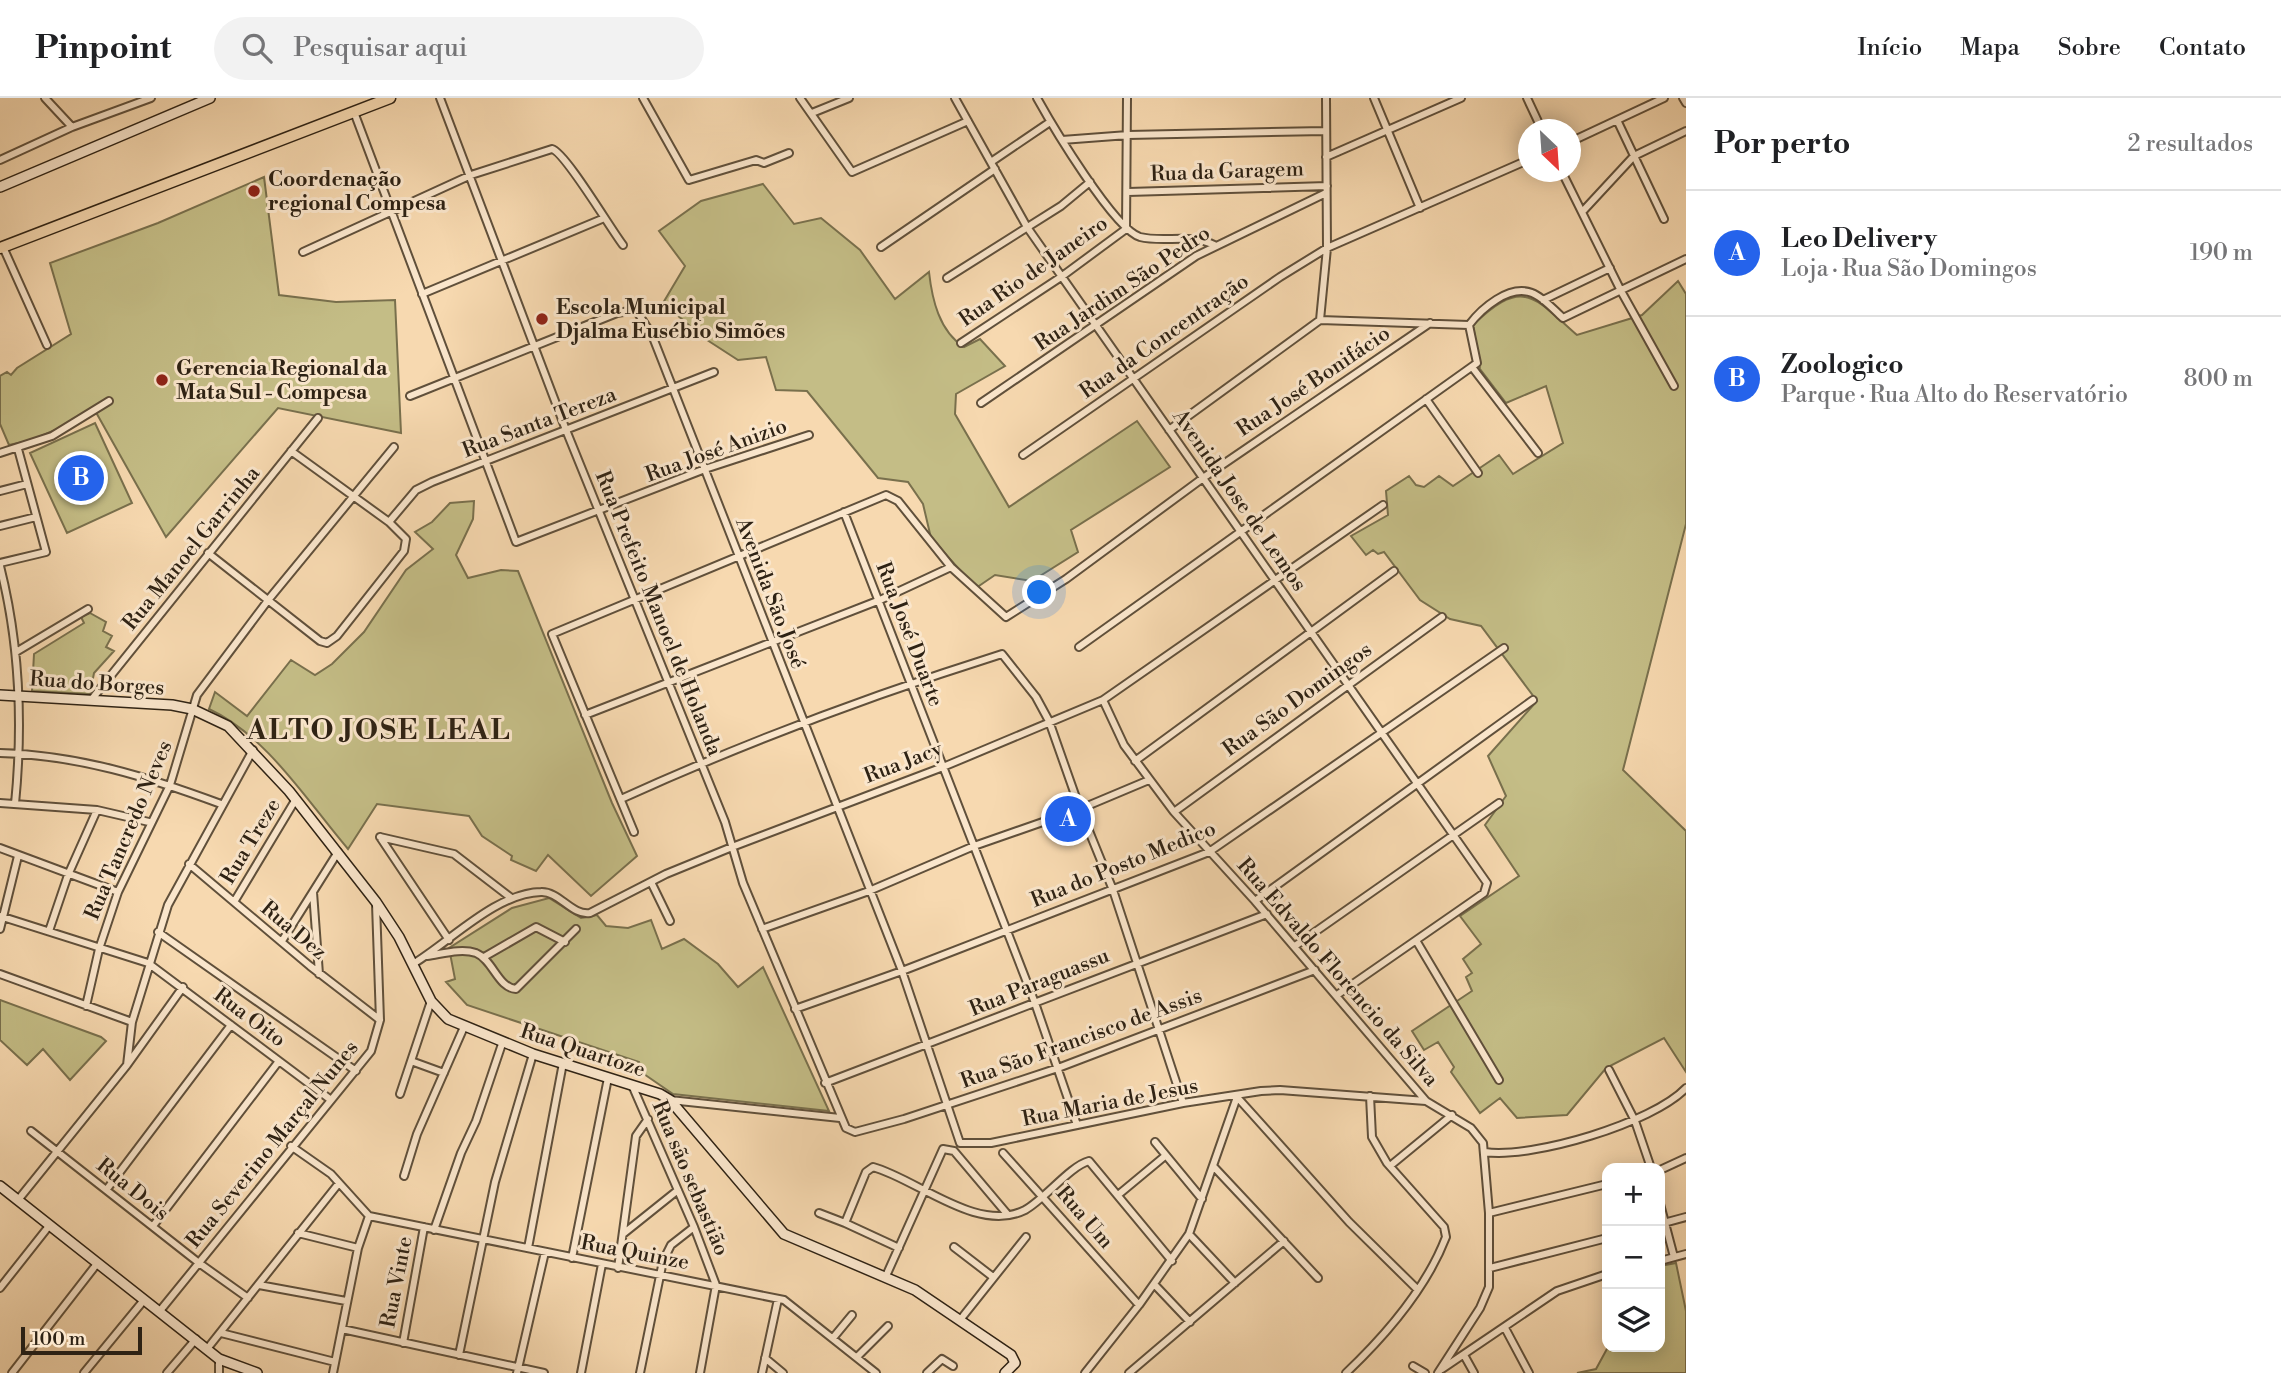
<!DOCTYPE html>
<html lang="pt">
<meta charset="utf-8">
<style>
:root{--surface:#fff;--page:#f2f2f2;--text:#202124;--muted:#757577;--line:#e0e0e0;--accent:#2563eb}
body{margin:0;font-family:"Libre Bodoni",serif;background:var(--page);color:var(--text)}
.controls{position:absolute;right:21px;bottom:21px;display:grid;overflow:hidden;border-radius:14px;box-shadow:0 4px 18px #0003}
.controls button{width:63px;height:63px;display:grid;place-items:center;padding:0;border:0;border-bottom:2px solid var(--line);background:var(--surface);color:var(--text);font:35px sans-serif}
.compass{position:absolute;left:1518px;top:21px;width:63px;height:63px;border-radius:50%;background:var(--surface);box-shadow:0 4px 18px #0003;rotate:155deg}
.scale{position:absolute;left:21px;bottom:18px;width:121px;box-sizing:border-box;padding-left:7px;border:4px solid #2e2214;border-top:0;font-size:19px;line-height:24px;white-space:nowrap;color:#2e2214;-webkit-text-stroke:5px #fae6cc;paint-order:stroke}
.you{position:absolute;left:1040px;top:495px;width:24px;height:24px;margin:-18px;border:5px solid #fff;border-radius:50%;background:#1a73e8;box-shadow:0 0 0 10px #1a73e833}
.badge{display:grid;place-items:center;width:46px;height:46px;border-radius:50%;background:var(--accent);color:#fff;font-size:23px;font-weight:700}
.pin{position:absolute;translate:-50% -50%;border:4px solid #fff;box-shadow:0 2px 7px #0006}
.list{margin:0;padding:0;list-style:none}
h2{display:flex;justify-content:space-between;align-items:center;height:91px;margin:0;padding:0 28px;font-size:30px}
h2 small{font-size:23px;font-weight:400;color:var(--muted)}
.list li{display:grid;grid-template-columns:46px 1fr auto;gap:21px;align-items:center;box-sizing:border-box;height:126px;padding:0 28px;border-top:2px solid var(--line)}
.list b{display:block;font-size:26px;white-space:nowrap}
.list p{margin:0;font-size:23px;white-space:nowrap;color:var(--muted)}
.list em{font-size:23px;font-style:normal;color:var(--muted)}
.icon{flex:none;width:38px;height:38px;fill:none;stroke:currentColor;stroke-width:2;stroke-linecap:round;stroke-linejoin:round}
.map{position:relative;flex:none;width:1686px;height:1275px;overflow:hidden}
header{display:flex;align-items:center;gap:42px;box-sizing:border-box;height:98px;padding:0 35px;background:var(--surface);border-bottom:2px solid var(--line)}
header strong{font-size:33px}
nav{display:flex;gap:38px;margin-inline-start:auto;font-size:24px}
.search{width:490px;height:63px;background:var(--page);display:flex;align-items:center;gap:18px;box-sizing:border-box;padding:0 24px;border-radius:38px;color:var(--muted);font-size:26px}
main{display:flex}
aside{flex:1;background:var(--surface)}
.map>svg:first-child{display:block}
.green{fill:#c4bd86;stroke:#79704d;stroke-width:2}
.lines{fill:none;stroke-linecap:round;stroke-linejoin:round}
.street-casing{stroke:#60503b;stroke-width:10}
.secondary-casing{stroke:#2e2214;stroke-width:12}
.primary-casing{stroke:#2e2214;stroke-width:13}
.street{stroke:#fae6cc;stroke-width:6}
.secondary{stroke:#fae6cc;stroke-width:9}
.primary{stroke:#f7d9b0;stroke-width:10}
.poi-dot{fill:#8f2418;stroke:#fae6cc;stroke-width:2.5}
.labels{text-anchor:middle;stroke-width:6;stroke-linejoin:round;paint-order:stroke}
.street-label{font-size:21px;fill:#2e2214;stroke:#fae6cc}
.poi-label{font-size:21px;font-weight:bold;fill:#2e2214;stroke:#fae6cc;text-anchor:start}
.district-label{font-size:28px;font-weight:bold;letter-spacing:2px;fill:#2e2214;stroke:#fae6cc}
</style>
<header>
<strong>Pinpoint</strong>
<div class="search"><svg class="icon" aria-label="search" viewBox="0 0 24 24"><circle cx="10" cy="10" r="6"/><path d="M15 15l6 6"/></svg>Pesquisar aqui</div>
<nav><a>Início</a><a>Mapa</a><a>Sobre</a><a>Contato</a></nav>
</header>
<main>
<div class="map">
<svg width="1686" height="1275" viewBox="0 0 1686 1275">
<rect width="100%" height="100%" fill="#f7d9b0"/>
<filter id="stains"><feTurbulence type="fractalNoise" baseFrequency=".00286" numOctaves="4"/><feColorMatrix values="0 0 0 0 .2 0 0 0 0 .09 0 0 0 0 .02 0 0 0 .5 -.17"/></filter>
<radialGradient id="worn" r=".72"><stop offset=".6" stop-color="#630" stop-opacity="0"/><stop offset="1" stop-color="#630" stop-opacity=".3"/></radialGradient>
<path class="green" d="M264,79L279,197L336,204L395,202L401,335L278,310L166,439L93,309L62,329L32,342L9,347L0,326V278L7,274L11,277L17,270L71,236L50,165L158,125Z
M763,86L794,126L821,120L860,152L895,201L929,174C932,201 939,233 964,249L980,241L1005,268L956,296L955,316L1009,409L1137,323L1170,369L1071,432L1078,454L1032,483L995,477L976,490L931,440L923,406L908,384L878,380L807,293L776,292L766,259L738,262L704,240L663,205L685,168L659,133L701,103Z
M1678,183L1686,196V426L1623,672L1686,733V974L1664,940L1606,970L1567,1017L1517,1020L1500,1000L1480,1015L1451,974L1454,969L1438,944L1424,952L1412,933L1472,893L1466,879L1472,875L1463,861L1481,846L1460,818L1519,778L1485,727L1506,698L1488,658L1537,603L1481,528L1450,521L1420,502L1384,454L1378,456L1373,452L1366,457L1351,438L1388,417L1386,393L1409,378L1416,387L1424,389L1439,378L1453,388L1499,357L1513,376L1563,345L1546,288L1506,305L1480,271L1473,227C1523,179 1533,198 1577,237L1642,217Z
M95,325L132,405L67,435L30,355Z
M474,403L473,421L456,457L468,480L501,472L518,473L612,705L637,758L591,798L548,757L536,773L511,762L512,758L482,738L469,718L377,706L348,751C307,703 267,638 209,611L215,594L247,618L291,562L315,577L332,566L364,534L406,472L433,451L415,434L432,424L450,405Z
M90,515L106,524L103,533L112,538L106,549L114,553L94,575L90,596L32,593L34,556L84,525L81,519Z
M549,800L581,820L597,817L606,828L628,830L651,822L662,851L684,841L718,866L738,889L763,869L829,1013L673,996L641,974L639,964L467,907L446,884L455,881L449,850L512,810Z
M0,902L101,939L106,943L70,982L43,951L27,967L0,942Z
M1676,1165L1686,1213V1275H1577L1596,1271L1608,1249H1660V1168Z"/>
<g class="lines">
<defs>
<path id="street" d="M45,0L72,29
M440,0L566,332L725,724L743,785L846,1030L855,1034L904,1021L1058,970L1315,872
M643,0L689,82L756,62L764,65L789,55
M800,0L852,74L968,23
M955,0L1027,129L1487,785L1484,795L1337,897
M1037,0C1052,27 1114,131 1140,139C1164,145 1192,135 1214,147
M1374,0L1420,110
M1527,0L1542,32
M1683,0L1686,5
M354,14L516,444L705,371L809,337
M812,15L849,0
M1617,22L1664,121
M1062,42L1128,37L1325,33
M1570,44L1664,0
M1326,59L1461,0
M0,62L72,29L151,0
M991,64L1050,24
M1562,74L1621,193L1674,288
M1128,94L1327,88
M1583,113L1634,58L1686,33
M1126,131L1127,0
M3,149L47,247
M881,149L995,71
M303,154L471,77L552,51C565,54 610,130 623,147
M947,180L1061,108L1090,84
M422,196L602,121
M1543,202L1610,170
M1320,222L1327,150L1326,0
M1320,222L1469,227
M1469,227C1481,211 1509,186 1532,195C1543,199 1554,212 1563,220L1686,161
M961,245L1061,179L1126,131
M1472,269L1538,355
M410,298L617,215L636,212L652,237L902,873L960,1045H991L1183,1005L1261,993L1280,992L1426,1003
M1426,301L1478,375
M981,305L1196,158L1326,95
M1169,332L1320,222
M0,355L52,338L109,303
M1023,357L1280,179L1327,150L1528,62
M0,393L27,386
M844,414L1035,905L1077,1027
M389,424L416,392L432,384L714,274
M0,428L36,419
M208,455L320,543L327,545L337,538L404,453L406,441L389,424L291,353
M0,465L46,454L18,351
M0,468C20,547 23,625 15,706
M1079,549L1477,265L1469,227
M16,554L88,511
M92,601L318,320
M1103,602L1124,647L1174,714L1255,803L1426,1003L1471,1030L1483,1045L1489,1115V1189L1480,1210L1438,1275
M585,617L880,502L951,469
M0,655C78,657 148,679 221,706
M1135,663L1394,473
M621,701C744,645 872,597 1002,556L1036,599L1049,623L1080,711L1113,792L1183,1005
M0,705L97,712L149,724
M1174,714L1442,519
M634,734L552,536L886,397L898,403L951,469L1006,519L1066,481L1203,380L1430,225
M380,739L454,756L510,799
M380,739L449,842
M0,750L118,794
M189,766L310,868L380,922
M651,784L670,823
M313,794L319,876
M1255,803L1533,602
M234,804L296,701
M0,818L148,865L331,1002
M0,831L18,758
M762,831L869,793L974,748L1080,711L1149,682
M49,833L68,777L97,712
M158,834L356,973
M282,843L338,754
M1417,844L1499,982
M1295,848L1499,705
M427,858C442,856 461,850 476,855C493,862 498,890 516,891L576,831
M484,859L536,829L565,844
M413,866C451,843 496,795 541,794C559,793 572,818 590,815L666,776L732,749L943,669L1103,602L1383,407
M0,876L132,924
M86,908L99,851L118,794L170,687L197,597L269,501L394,349
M795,911L902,873L1209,754L1504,550
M411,963L444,975
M127,967L132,924L168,807L253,652
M1609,972L1635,1023L1651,1070
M825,985L1267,816
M632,987L694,1129L716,1187L700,1275
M400,996L431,903
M1237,999L1349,1124L1417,1191
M670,1002L840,1020
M31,1033L199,1165L248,1200
M1155,1044L1202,1101
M291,1048L331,1076L369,1118L784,1202L876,1275
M1485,1054C1532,1061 1653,1025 1686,990
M1003,1055L1139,1207
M1390,1068L1452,1017
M1214,1069L1318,1180
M1660,1072L1686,1060
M404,1078L417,1036L464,929
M107,1091L231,927
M1118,1097L1165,1058
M18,1102L127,967L183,889
M1660,1106L1674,1159
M819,1115L845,1125
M1489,1115L1607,1086
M1660,1126L1686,1119
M153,1128L279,963
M434,1132L461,1055L476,1023L503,943
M298,1135L358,1150
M623,1136L678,1092
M1189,1136L1235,1185
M954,1149L993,1179
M528,1150L563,965
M899,1150L845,1125L866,1074L873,1069C917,1081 977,1136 1025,1112C1045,1101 1070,1068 1089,1063L1172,1163
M572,1160L608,980
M1660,1163L1686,1156
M618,1170L636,1038L648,1021
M1490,1170L1607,1140
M886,1178L943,1051L954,1053L1008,1117
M1154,1186L1190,1224
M259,1187L346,1203
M0,1190L49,1128
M159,1214L371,953L380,922L376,806
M960,1222L1026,1139
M1505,1230L1529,1275
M342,1231L544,1275
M221,1235L335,1264
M833,1240L852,1217
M403,1245L424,1129
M207,1251L339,1085
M459,1257L495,1084L533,956
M1464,1257L1474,1275
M857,1259L888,1228
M765,1260L783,1275
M219,1261V1275
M1413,1268L1425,1275
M1442,1271L1557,1193L1607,1176
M12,1275L96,1167
M84,1275L144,1202
M167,1275L196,1241
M333,1275L358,1150L369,1118
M517,1275L545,1154
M581,1275L602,1166
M640,1275L663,1163L671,1147L694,1129
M762,1275L778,1201
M927,1275L942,1261L953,1268
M1085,1275L1139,1207L1189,1136L1237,999
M1129,1275L1284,1143
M1346,1275C1386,1237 1426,1191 1446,1139L1444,1129L1387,1065L1372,1039L1370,998"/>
<path id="secondary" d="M0,89L210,0
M0,597L172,607L192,611L228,628L289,693L376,804L399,839L431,903L448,921L533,956L660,996L670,1002L784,1136L915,1192L1011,1257L1015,1265L1005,1275
M0,1088L219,1261L257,1275"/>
<path id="primary" d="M0,150L390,0"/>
</defs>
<use href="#street" class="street-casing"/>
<use href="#secondary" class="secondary-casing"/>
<use href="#primary" class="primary-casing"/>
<use href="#street" class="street"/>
<use href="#secondary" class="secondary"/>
<use href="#primary" class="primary"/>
</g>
<g class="poi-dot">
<circle cx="254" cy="93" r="7"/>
<circle cx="542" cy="221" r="7"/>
<circle cx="162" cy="282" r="7"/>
</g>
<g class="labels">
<g class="street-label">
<text transform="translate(1227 73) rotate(-2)" y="7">Rua da Garagem</text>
<text transform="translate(1033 173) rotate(-35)" y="7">Rua Rio de Janeiro</text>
<text transform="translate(1122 190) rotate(-34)" y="7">Rua Jardim São Pedro</text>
<text transform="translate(1164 238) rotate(-35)" y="7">Rua da Concentração</text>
<text transform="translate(1313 283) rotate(-34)" y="7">Rua José Bonifácio</text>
<text transform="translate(539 324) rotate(-21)" y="7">Rua Santa Tereza</text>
<text transform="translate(716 352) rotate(-20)" y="7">Rua José Anizio</text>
<text transform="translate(1240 402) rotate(55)" y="7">Avenida Jose de Lemos</text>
<text transform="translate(191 450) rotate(-51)" y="7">Rua Manoel Garrinha</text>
<text transform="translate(771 495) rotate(69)" y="7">Avenida São José</text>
<text transform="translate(659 515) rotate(68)" y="7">Rua Prefeito Manoel de Holanda</text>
<text transform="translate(910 536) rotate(69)" y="7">Rua José Duarte</text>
<text transform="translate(97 585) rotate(4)" y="7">Rua do Borges</text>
<text transform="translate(1297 601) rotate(-36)" y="7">Rua São Domingos</text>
<text transform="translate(903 664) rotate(-21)" y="7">Rua Jacy</text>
<text transform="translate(128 732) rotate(-67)" y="7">Rua Tancredo Neves</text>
<text transform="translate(250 743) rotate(-59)" y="7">Rua Treze</text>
<text transform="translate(1123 766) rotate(-22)" y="7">Rua do Posto Medico</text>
<text transform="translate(294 832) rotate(40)" y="7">Rua Dez</text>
<text transform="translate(1338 874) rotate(49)" y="7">Rua Edvaldo Florencio da Silva</text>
<text transform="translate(1039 884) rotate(-22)" y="7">Rua Paraguassu</text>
<text transform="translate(250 919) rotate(37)" y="7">Rua Oito</text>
<text transform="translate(1081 940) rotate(-20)" y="7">Rua São Francisco de Assis</text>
<text transform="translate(583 952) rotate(18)" y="7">Rua Quartoze</text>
<text transform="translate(1110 1004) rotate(-11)" y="7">Rua Maria de Jesus</text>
<text transform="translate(272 1046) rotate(-51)" y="7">Rua Severino Marçal Nunes</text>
<text transform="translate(691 1080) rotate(67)" y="7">Rua são sebastião</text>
<text transform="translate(133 1091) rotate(39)" y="7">Rua Dois</text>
<text transform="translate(1085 1119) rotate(49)" y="7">Rua Um</text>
<text transform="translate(635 1154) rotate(11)" y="7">Rua Quinze</text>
<text transform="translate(396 1184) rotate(-79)" y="7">Rua Vinte</text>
</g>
<g class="poi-label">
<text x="268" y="88">Coordenação<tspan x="268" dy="24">regional Compesa</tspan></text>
<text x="556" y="216">Escola Municipal<tspan x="556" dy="24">Djalma Eusébio Simões</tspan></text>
<text x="176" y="277">Gerencia Regional da<tspan x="176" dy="24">Mata Sul - Compesa</tspan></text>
</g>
<g class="district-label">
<text x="379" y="641">ALTO JOSE LEAL</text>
</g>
</g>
<rect width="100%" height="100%" filter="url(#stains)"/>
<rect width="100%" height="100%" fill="url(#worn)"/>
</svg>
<div class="controls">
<button>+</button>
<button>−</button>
<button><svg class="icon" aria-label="layers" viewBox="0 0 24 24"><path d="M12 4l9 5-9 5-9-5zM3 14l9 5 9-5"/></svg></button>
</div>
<svg class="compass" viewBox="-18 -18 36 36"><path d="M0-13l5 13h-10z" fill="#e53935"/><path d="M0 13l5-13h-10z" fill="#757577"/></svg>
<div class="scale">100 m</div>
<div class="you"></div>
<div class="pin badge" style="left:1068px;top:721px">A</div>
<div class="pin badge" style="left:81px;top:380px">B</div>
</div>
<aside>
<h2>Por perto<small>2 resultados</small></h2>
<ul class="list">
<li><span class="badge">A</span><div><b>Leo Delivery</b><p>Loja · Rua São Domingos</p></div><em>190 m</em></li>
<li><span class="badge">B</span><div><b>Zoologico</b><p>Parque · Rua Alto do Reservatório</p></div><em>800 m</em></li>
</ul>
</aside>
</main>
